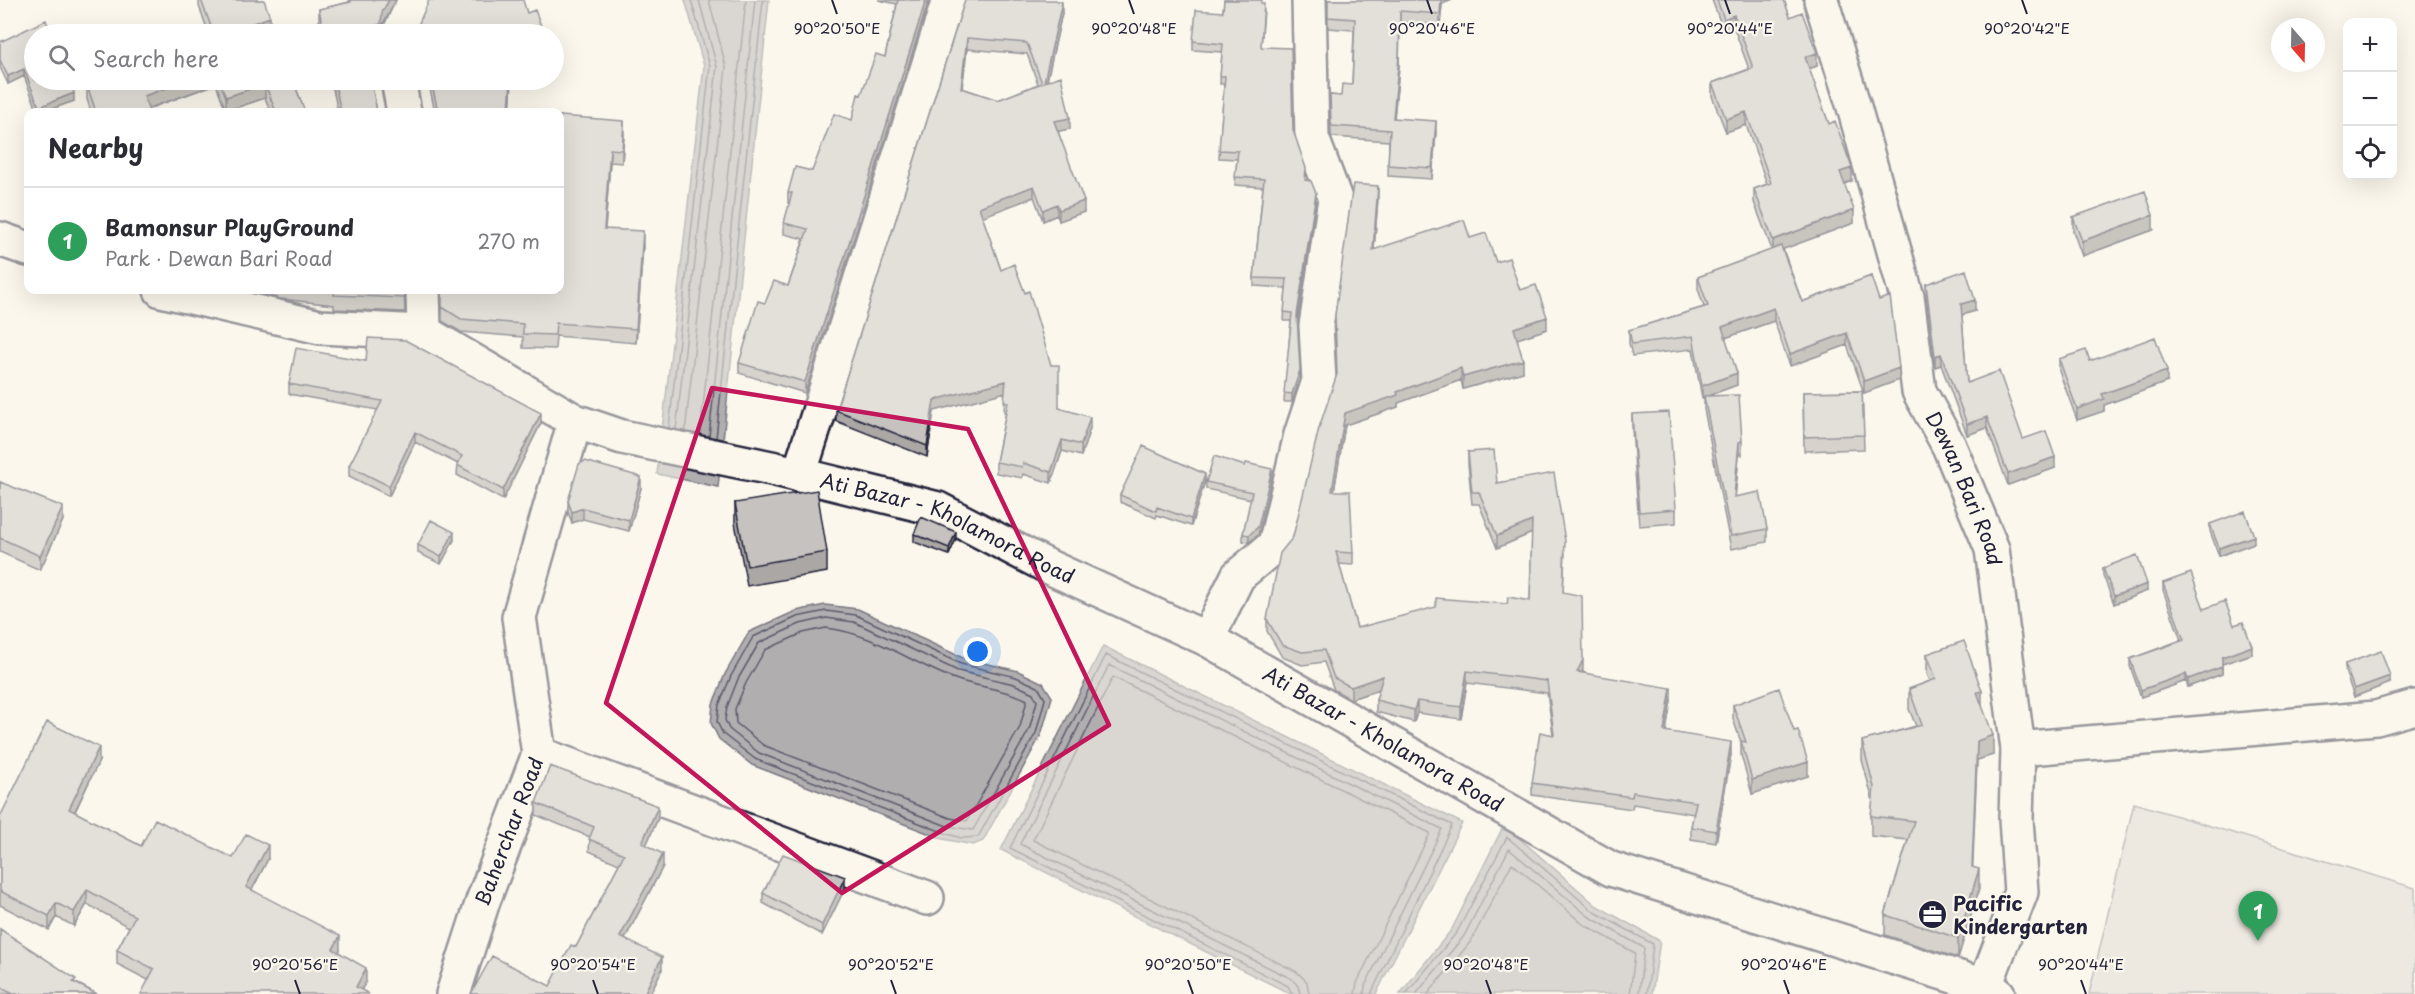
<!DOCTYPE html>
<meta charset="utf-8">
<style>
:root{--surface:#fff;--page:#f7f7f7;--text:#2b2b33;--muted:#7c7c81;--line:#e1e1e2;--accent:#22223b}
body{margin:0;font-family:"Playpen Sans",sans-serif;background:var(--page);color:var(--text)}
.controls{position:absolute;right:18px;top:18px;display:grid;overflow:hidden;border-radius:12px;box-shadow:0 6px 24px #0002}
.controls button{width:54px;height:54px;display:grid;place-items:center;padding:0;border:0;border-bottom:2px solid var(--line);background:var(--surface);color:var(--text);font:30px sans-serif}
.compass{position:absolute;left:2271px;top:18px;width:54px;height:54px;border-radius:50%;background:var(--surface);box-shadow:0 6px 24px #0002;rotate:160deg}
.you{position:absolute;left:978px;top:652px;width:21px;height:21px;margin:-15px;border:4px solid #fff;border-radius:50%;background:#1a73e8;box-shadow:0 0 0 9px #1a73e833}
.badge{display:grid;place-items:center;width:39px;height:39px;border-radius:50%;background:var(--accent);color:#fff;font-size:20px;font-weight:700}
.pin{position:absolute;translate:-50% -50px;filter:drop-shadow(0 2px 3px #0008)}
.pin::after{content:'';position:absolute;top:32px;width:21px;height:18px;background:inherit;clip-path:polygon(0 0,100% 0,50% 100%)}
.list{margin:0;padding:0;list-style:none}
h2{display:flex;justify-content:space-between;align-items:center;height:78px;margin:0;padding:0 24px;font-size:26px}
h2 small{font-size:20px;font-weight:400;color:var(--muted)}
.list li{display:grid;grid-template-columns:39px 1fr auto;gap:18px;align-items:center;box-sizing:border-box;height:108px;padding:0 24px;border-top:2px solid var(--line)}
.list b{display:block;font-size:22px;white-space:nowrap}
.list p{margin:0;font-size:20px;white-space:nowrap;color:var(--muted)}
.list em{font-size:20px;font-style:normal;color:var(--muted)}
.icon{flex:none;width:33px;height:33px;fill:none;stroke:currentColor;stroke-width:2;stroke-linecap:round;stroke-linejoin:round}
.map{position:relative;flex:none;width:2415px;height:994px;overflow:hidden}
.search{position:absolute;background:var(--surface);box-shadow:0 6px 24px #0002;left:24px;top:24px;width:540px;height:66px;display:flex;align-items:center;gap:15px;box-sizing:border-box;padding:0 21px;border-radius:33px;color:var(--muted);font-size:22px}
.panel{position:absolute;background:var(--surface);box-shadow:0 6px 24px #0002;left:24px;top:108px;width:540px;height:186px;border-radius:12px}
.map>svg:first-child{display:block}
.green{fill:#dbd8d3;stroke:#7e7d87;stroke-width:1.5}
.water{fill:#b1aeb0;stroke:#787681;stroke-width:1.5}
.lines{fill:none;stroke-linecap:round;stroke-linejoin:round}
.shore{stroke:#5b5a6a;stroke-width:1.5}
.minor-casing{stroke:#22223b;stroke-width:38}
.major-casing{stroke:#22223b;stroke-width:38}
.minor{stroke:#fbf7ec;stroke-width:33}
.major{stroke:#fbf7ec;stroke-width:33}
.wall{fill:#aaa7a5;stroke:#22223b;stroke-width:1.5;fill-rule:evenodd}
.shaded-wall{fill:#8b8886;stroke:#22223b;stroke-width:1.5}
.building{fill:#c6c2c0;stroke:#22223b;stroke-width:1.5;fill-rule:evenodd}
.marked{fill:none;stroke:#c2185b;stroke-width:4.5;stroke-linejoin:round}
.ticks{fill:none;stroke:#22223b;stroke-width:2}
.labels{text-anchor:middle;stroke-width:4.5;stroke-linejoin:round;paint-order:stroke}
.street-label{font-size:20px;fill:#22223b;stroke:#fbf7ec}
.poi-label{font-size:20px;font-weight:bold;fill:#22223b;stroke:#fbf7ec;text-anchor:start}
.ticks-label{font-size:15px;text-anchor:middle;fill:#22223b;stroke:#fbf7ec;stroke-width:4.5;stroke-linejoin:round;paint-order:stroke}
</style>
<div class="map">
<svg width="2415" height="994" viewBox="0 0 2415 994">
<rect width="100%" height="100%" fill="#fbf7ec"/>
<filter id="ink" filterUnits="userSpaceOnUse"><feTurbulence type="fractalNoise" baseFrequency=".0167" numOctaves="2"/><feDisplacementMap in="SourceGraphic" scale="12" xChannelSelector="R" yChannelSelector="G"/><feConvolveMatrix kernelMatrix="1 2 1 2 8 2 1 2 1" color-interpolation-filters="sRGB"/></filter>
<g filter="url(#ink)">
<path class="green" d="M2134,803L2415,888V994H2089Z"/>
<path class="water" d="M685,0H769L718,487L657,474L704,66Z
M825,605L858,609L963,658L1018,671L1043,683L1052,697L1041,735L983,841L973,845L943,839L752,765L719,739L711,723L713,704L725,674L749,632L796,611Z
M1103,646L1462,823L1376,994H1291L1001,850Z
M1504,825L1597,906L1660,941L1652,994H1400L1452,929Z"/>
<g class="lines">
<path class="shore" d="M669,428L710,66L691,0
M676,430L717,67L699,0
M685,432L726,67L709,0
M700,435L746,0
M709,437L755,0
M716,438L763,0
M826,611L856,615L961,664L1016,677L1038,687L1045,699L1036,733L978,837L961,838L945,833L755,759L723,734L717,722L719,705L731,676L753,637L797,617Z
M826,618L854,622L958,671L1014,684L1033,693L1037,701L1029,730L973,830L947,826L759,753L729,729L725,720L727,707L738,679L759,643L800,624Z
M826,628C873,633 911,663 955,679C979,688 1004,688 1027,700L1020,727L967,821L950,818L763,745L736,723L735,709L746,683L765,650L803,633Z
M1292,994L1288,986L1010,848L1106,655L1452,825L1371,994
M1300,994L1298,986L1292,979L1020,844L1109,665L1442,829L1365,986L1364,994
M1309,994L1307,982L1297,972L1033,840L1113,677L1430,833L1357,983L1355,994
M1406,994L1457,932L1507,837L1593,911L1653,944L1647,994
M1416,994L1464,936L1509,849L1588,916L1644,948L1639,994
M1428,994L1471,941L1512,863L1583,924L1635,953L1630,994"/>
<defs>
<g id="minor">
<path id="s1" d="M1821,0L1854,107L1907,297L1919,391L1949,446L1992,549L2018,749L2016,819L2021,892L1985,986"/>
<path d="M399,34L415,0"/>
<path d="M398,80L404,112"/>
<path d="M423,290L424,332"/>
<path d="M799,475L949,0"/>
<path d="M1207,639L1238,576L1275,545L1301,435L1319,381L1316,326L1335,199L1312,138L1309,0"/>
<path d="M2018,749L2376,718L2415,707"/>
<path d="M539,754L927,898"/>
<path id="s2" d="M453,994L483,901L539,754L519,617L575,421"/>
</g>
<g id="major">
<path d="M0,239L28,249"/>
<path id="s3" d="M161,290L320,327L424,332L575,421L622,437L776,469L938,509L1049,567L1207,639L1611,869L1985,986L1998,994"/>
</g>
</defs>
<use href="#minor" class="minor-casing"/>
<use href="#major" class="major-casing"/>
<use href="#minor" class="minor"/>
<use href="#major" class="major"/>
</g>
<path class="wall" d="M199,0H264L270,31L261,34H209L199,6Z
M349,0H396L382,26L381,34H321L319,23V9L349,2Z
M878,0H929L805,393L739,373V363L765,303L788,286L804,239L784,234V223L790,204L788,203V193L812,171L852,120L861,95L885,57L897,4Z
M965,0L1062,13L1047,81L1070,129L1058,131L1084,212L1059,221L1057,215L1043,221L1034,197L982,216L1001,270L1059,408L1090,428L1081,456L1062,451L1051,483L1023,474L1022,478L996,473V462L1006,412H1004L1005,392L934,411L927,457L836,421V410ZM967,49L1027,54L1038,84L998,100L962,88Z
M1224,0H1262L1261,3L1264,11L1261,47L1293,130L1306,180L1316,201L1298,321L1300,378L1292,402H1284L1291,321H1284L1286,288L1254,286V278L1263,187L1235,185L1237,159L1219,158L1224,84H1220L1222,52L1193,50V41L1223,12Z
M1328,0H1452L1442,4L1440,25L1400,22L1399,67L1394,118L1436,132L1432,179L1388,176L1389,141L1332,137L1331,134L1330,95L1341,96L1352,85L1354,30L1328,28Z
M1712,0H1784L1790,17L1817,66L1809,69L1829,124L1852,181L1844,184L1854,223L1783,249L1802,302L1871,276L1899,380L1864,393L1847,345L1790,366L1774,321L1725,338L1737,385L1707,396L1742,441V455H1739L1735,497L1767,529V542L1731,549L1704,409V397L1702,398L1693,349L1632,356L1629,343V330L1704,307L1698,289V277L1772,250L1754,202V189L1767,184L1746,125L1726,132L1712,96V83L1749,69L1734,28L1724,32Z
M0,42L74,101L43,112H38L24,76L8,84L0,67Z
M101,80H293L305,112H271L265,98L226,111L216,84L148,109L149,112H91L87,99V85Z
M331,80H371L377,112H338Z
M428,80H512L510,112H513H435Z
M560,116L624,135L622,163L610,162L605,229L643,245L636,343L556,336L555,349L523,348V337L461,332L442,321V290H560Z
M1378,198L1374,250L1470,238L1496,262L1520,290L1547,329L1517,339L1523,372L1463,389L1461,380L1398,403V407L1345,425L1334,491L1353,553V565L1339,564L1357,628L1530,601L1532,533L1497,548L1479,504H1472L1468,464V452L1565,553L1563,592L1582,672L1671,700L1666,731L1731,754L1716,843L1691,839V827L1694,814L1633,804L1632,809L1532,795V783L1553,734L1547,693L1467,683L1461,719L1417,713L1414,722L1376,712V700L1379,690L1351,699L1334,690L1324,662L1302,665L1282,657L1267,631V619L1293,537L1337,376Z
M2073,217L2153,230L2082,256L2073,231Z
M1926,284L1975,311L1962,315L1967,383L2023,439L2055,468L2008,485L1987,428L1967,435L1941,365L1935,367L1926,296Z
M244,290H404L405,312L334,309V305L281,299Z
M2059,359L2090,361L2167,382L2104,405V411L2077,420L2059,371Z
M289,384L541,423L503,500L457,475L458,464L415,442L389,496L349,476V466L378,410L289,394Z
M1862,391L1864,449L1804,451L1803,392Z
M1632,414L1676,509V523L1639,526L1632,429Z
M1272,476L1258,535L1249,542L1243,541V534L1251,499L1206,489V482Z
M1205,481L1191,526L1157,515L1156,518L1120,502V495Z
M0,482L63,520L40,570L0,552Z
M641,488L629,531L583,519L572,523L568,512V501Z
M735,503L827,552V572L747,586L735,523Z
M2210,524L2254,543L2219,556L2210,531Z
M914,534L956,539L949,555L914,542Z
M454,540L441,564L418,553V545Z
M2103,568L2147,591L2114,604L2103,575Z
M2163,583L2204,609L2234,625L2252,654L2222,664V674L2188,687L2186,681L2141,697L2130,666V659L2181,640L2163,590Z
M1927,654L1982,706L1993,755L1977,760L1972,867L1979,889L1958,958L1885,935V915L1908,840L1871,836V816L1873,801L1862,760V741L1916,726L1909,709V689L1930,681L1927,674Z
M2345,664L2390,683L2354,697L2345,671Z
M1733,705L1808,776L1752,794L1741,755V742L1733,719Z
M99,761L75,812L141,846L233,858L268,859L252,890L340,950L339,952L366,982L148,980L117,964V950L129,927L87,904L74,926L56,917L49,930L0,905V817Z
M536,803L658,818L646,845L663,866L625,939L662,969L650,994H471L550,986L576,947L619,864L589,851L590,837L536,815Z
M845,888L822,935L763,903V893Z
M0,929L76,983L97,994H0Z"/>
<path class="shaded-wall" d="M389,0H396L382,26L381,34H363V29L382,12Z
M926,0H929L805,393V382Z
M1441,0H1452L1442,4L1440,25Z
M1062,2V13L1044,93V82Z
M1400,11L1399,67L1393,129V118Z
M1734,15V28L1724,32V19Z
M270,17V31L261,34H245V26Z
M967,38V49L961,99V88Z
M1817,53V66L1805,70V57Z
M24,69V76L8,84V76Z
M189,80H216V84L144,110V96Z
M511,80H512L510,112H509Z
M265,84V98L226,111V97Z
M74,93V101L43,112H39V107Z
M1746,112V125L1726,132V119Z
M1070,118V129L1054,132V121Z
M624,121V135L622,163V150Z
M1436,121V132L1432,179V168Z
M610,149V162L604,242V229Z
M1852,168V181L1840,185V172Z
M1034,186V197L979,218V207Z
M1378,186V198L1373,262V250Z
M1316,193V201L1297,323V315Z
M1084,201V212L1059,221V210Z
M1057,204V215L1043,221V210Z
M1854,210V223L1773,253V240Z
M2153,215V230L2082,256V241Z
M643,231V245L636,343V329Z
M1975,300V311L1961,315V304Z
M1774,308V321L1722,339V327Z
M1547,317V329L1514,340V328Z
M1847,333V345L1790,366V354Z
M1941,354V365L1935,367V356Z
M1523,360V372L1463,389V377Z
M1461,368V380L1398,403V407L1345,425L1332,504V491L1345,413L1397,392Z
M1899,368V380L1864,393V381Z
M1300,370V378L1292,402V394Z
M2167,371V382L2104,405V411L2077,420V409L2102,394Z
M1737,373V385L1702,398V386Z
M1006,381V392L934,411L927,457V446L934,400Z
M541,413V423L503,500V490Z
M1090,417V428L1081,456V445Z
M1987,417V428L1967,435V424Z
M415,432V442L389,496V486Z
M1062,440V451L1051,483V472Z
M1739,442V455L1734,510V497Z
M2055,457V468L2008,485V474Z
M1272,469V476L1258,535L1249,542V535Z
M1205,474V481L1191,526V519Z
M641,477V488L629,531V520Z
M63,507V520L40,570V556Z
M583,508V519L572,523V512Z
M1532,521V533L1497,548V536Z
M454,532V540L441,564V557Z
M956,532V539L949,555V548Z
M2254,536V543L2219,556V548Z
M2147,584V591L2114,604V596Z
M2252,646V654L2222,664V657Z
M1583,660V672H1577Z
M2222,667V674L2188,687V679Z
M1467,671V683L1461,719V707Z
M2186,674V681L2141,697V690Z
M1383,676V688L1351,699V687Z
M2390,676V683L2354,697V689Z
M1671,688V700L1664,743V731Z
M1982,691V711L1977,692Z
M1417,701V713L1414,722V710Z
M1993,735V755L1977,760L1972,887L1977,741Z
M1731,742V754L1716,843V831Z
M99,747V761L69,823V809Z
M1808,762V776L1752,794V780Z
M658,806V818L642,855V843Z
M268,845V859L246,901V887Z
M663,854V866L620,948V937Z
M1979,869V889L1958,958V938Z
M845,877V888L822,935V925Z
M87,890V904L74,926V912Z
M56,903V917L49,930V916Z
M340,936V950L333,963V949Z
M662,957V969L650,994H644Z
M366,968V982L359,994L356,987Z"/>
<path class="building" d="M201,0H264L270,17L245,26L249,34H214Z
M350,0H389L382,12L381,24L363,29L364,34H324L319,9L351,2Z
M429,0H523L527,13L535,10L544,34H421L419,23Z
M898,0H926L805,382L739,363L758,301L765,303L774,281L788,286L808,229L784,223L792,193H788L795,167L812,171L834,114L852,120L858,94L861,95L876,54L885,57Z
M965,0H1055L1062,2L1044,82L1061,76L1070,118L1054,121L1084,201L1059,210L1057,204L1043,210L1034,186L979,207L1001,270L1014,264L1025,293L1029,291L1051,365H1059V408L1090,417L1081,445L1062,440L1051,472L1023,463L1022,467L996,462L1008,402L1004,401L1006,381L934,400L927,446L836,410ZM967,38L1027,43L1042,83L998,100L961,88Z
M1224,0H1261V3H1264L1261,47L1291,48L1293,130L1306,168L1305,180L1311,181L1316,193L1297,315L1300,370L1292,394L1284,393L1292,313L1284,312L1287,279L1254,278L1264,179L1235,177L1238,151L1219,150L1225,76H1220L1223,44L1193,41L1196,10L1223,12Z
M1328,0H1441L1440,14L1400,11L1399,56L1393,118L1436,121L1432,168L1388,165L1390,130L1332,126L1331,123L1330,95L1341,96L1342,84L1352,85L1355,19L1328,17Z
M1717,0H1784L1790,17L1802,12L1817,53L1805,57L1829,124L1835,121L1852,168L1840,172L1854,210L1773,240L1754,189L1771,183L1746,112L1726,119L1712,83L1753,68L1734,15L1724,19Z
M46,20L51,34H34V80H69L74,93L39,107L24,69L8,76L0,60V42Z
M101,80H189L144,96L149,112H96L87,85Z
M219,80H293L305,112H276L265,84L226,97Z
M334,80H371L377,112H341Z
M431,80H511L509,112H513H438Z
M560,116L624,121L622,150L610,149L604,229L643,231L636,329L556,323L555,335L523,334V324L461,319L442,307V290H560Z
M1353,184L1378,186L1373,250L1464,220L1470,238L1486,233L1496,262L1509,258L1520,290L1536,285L1547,317L1514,328L1523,360L1463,377L1461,368L1397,392L1398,395L1345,413L1332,491H1350L1353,553L1336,552L1357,628L1436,607V598L1507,604L1508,597L1530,601L1532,521L1497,536L1479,492H1472L1468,452L1494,450L1497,483L1554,473L1565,541L1563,592L1582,596L1583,660L1577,672L1671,688L1664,731L1731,742L1716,831L1691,827L1696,802L1633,792L1632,797L1532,783L1540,732L1554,735L1547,681L1467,671L1461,707L1417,701L1414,710L1376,700L1383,676L1351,687L1334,678L1324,650L1302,652L1282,645L1267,619L1280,553L1293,537L1319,428L1337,374L1335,315Z
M2145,191L2153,215L2082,241L2073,217Z
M1781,246L1802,302L1871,276L1879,300L1890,296L1899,368L1864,381L1847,333L1790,354L1774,308L1722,327L1737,373L1702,386L1693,336L1632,344L1629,330L1708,306L1698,277Z
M1966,270L1975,300L1961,304L1967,383L1999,371L2023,439L2046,431L2055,457L2008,474L1987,417L1967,424L1941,354L1935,356L1926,284Z
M322,290H404L405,298L334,295V291Z
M2155,337L2167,371L2102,394L2104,399L2077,409L2059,359L2086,350L2090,361Z
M368,338L405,340L541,413L503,490L457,465L462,456L415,432L389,486L349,466L382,401L289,384L296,348L366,361Z
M1862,391L1864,435L1804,437L1803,392Z
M1739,395L1742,441L1739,442L1734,497L1760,492L1767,529L1731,536L1704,396Z
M1669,412L1676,509L1639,512L1632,414Z
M1143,446L1205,474L1191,519L1157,507L1156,511L1120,495Z
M1214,456L1245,466L1246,463L1272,469L1258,527L1249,535L1243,534L1252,492L1206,482Z
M585,461L641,477L629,520L583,508L572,512L568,501L579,464Z
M0,482L63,507L40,556L0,538Z
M817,490L827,552L747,566L735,503Z
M2245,511L2254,536L2219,548L2210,524Z
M921,517L956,532L949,548L914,534Z
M431,520L454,532L441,557L418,545Z
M2137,555L2147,584L2114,596L2103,568Z
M2191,573L2204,609L2225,601L2234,625L2243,622L2252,646L2222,657V667L2188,679L2186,674L2141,690L2130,659L2184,640L2163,583Z
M1964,641L1982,691L1977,692L1993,735L1977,741L1972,867L1979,869L1958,938L1885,915L1914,821L1871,816L1874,787L1862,741L1922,725L1909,689L1936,679L1927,654Z
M2381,651L2390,676L2354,689L2345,664Z
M1779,688L1794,731L1798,730L1808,762L1752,780L1741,741L1746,742L1733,705Z
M47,722L99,747L69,809L141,846L155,819L233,858L246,834L268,845L246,887L340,936L333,949L366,968L356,987L369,994H141L154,969L117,950L135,916L87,890L74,912L56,903L49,916L0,891V817Z
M550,766L658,806L642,843L663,854L620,937L662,957L644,994H471L492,956L550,986L571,945L576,947L624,854L589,839L594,827L536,803Z
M783,854L845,877L822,925L763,893Z
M0,929L76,979L73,982L97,994H13L0,987Z"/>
</g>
<path d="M0 0H2415V994H0ZM712,388L968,429L1109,725L842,893L606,703Z" fill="#fbf7ec" fill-opacity=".55" fill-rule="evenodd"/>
<path class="marked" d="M712,388L968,429L1109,725L842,893L606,703Z"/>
<path class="ticks" d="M832,0L837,14M1129,0L1134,14M1427,0L1432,14M1725,0L1730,14M2022,0L2027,14M295,980L300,994M593,980L598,994M891,980L896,994M1188,980L1193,994M1486,980L1491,994M1784,980L1789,994M2081,980L2086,994"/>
<defs>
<symbol id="office-disc" viewBox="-11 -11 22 22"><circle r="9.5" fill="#22223b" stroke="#fbf7ec"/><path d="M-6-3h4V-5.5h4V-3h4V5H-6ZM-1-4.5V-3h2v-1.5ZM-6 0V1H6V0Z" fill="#fff"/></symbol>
</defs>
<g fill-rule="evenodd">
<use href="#office-disc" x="1916" y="898" width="33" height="33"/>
</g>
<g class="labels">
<g class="street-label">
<text dy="7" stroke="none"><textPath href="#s1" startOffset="512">Dewan Bari Road</textPath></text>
<text dy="7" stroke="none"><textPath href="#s3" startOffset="832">Ati Bazar - Kholamora Road</textPath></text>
<text dy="7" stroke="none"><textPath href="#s3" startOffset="1318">Ati Bazar - Kholamora Road</textPath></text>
<text dy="7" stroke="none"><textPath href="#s2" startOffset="172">Baherchar Road</textPath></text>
</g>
<g class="poi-label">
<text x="1953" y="911">Pacific<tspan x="1953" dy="23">Kindergarten</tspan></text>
</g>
</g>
<g class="ticks-label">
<text x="837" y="34">90°20'50"E</text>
<text x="1134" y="34">90°20'48"E</text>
<text x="1432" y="34">90°20'46"E</text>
<text x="1730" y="34">90°20'44"E</text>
<text x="2027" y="34">90°20'42"E</text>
<text x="295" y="970">90°20'56"E</text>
<text x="593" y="970">90°20'54"E</text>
<text x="891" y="970">90°20'52"E</text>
<text x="1188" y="970">90°20'50"E</text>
<text x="1486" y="970">90°20'48"E</text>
<text x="1784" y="970">90°20'46"E</text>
<text x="2081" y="970">90°20'44"E</text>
</g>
</svg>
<div class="controls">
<button>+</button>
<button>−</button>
<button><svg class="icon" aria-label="locate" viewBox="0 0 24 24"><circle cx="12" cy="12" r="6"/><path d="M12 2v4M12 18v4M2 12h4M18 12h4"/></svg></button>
</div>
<svg class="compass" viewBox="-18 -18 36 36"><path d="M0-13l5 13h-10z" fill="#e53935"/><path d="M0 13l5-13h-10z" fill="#7c7c81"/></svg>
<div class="you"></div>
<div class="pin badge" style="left:2258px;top:941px;background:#2e9e5b">1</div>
<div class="search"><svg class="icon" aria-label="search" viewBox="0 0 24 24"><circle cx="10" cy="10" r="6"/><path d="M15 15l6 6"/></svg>Search here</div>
<section class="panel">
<h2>Nearby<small></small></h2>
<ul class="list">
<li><span class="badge" style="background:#2e9e5b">1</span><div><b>Bamonsur PlayGround</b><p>Park · Dewan Bari Road</p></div><em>270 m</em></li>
</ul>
</section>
</div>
